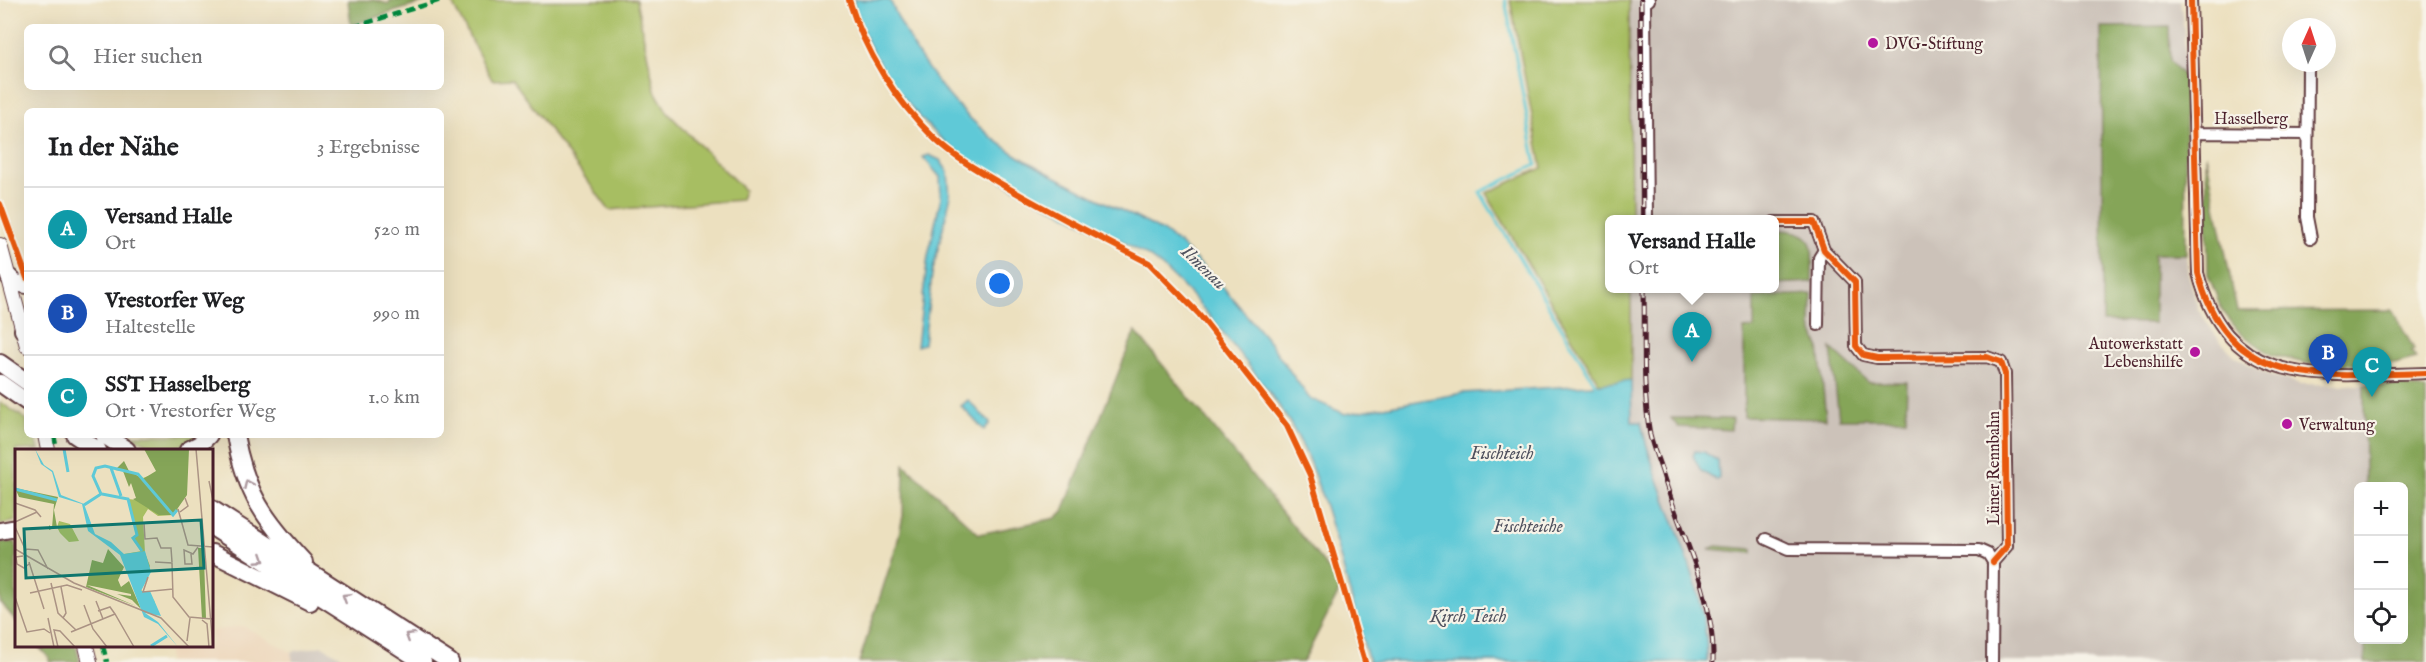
<!DOCTYPE html>
<html lang="de">
<meta charset="utf-8">
<style>
:root{--surface:#fff;--page:#f2f2f2;--text:#202124;--muted:#757577;--line:#e0e0e0;--accent:#7c3aed}
body{margin:0;font-family:"IM FELL English",serif;background:var(--page);color:var(--text)}
.controls{position:absolute;right:18px;bottom:18px;display:grid;overflow:hidden;border-radius:9px;box-shadow:0 6px 24px #0002}
.controls button{width:54px;height:54px;display:grid;place-items:center;padding:0;border:0;border-bottom:2px solid var(--line);background:var(--surface);color:var(--text);font:30px sans-serif}
.compass{position:absolute;left:2282px;top:18px;width:54px;height:54px;border-radius:50%;background:var(--surface);box-shadow:0 6px 24px #0002;rotate:3deg}
.you{position:absolute;left:1000px;top:284px;width:21px;height:21px;margin:-15px;border:4px solid #fff;border-radius:50%;background:#1a73e8;box-shadow:0 0 0 9px #1a73e833}
.badge{display:grid;place-items:center;width:39px;height:39px;border-radius:50%;background:var(--accent);color:#fff;font-size:20px;font-weight:700}
.pin{position:absolute;translate:-50% -50px;filter:drop-shadow(0 2px 3px #0008)}
.pin::after{content:'';position:absolute;top:32px;width:21px;height:18px;background:inherit;clip-path:polygon(0 0,100% 0,50% 100%)}
.popup{position:absolute;left:1605px;top:215px;width:174px;height:78px;box-sizing:border-box;display:grid;place-content:center;border-radius:9px;background:var(--surface);filter:drop-shadow(0 2px 4px #0005);font-size:20px;white-space:nowrap;color:var(--muted)}
.popup b{font-size:22px;color:var(--text)}
.popup::after{content:'';position:absolute;left:50%;top:100%;margin-left:-12px;border:12px solid transparent;border-top-color:var(--surface)}
.list{margin:0;padding:0;list-style:none}
h2{display:flex;justify-content:space-between;align-items:center;height:78px;margin:0;padding:0 24px;font-size:26px}
h2 small{font-size:20px;font-weight:400;color:var(--muted)}
.list li{display:grid;grid-template-columns:39px 1fr auto;gap:18px;align-items:center;box-sizing:border-box;height:84px;padding:0 24px;border-top:2px solid var(--line)}
.list b{display:block;font-size:22px;white-space:nowrap}
.list p{margin:0;font-size:20px;white-space:nowrap;color:var(--muted)}
.list em{font-size:20px;font-style:normal;color:var(--muted)}
.icon{flex:none;width:33px;height:33px;fill:none;stroke:currentColor;stroke-width:2;stroke-linecap:round;stroke-linejoin:round}
.map{position:relative;flex:none;width:2426px;height:662px;overflow:hidden}
.search{position:absolute;background:var(--surface);box-shadow:0 6px 24px #0002;left:24px;top:24px;width:420px;height:66px;display:flex;align-items:center;gap:15px;box-sizing:border-box;padding:0 21px;border-radius:9px;color:var(--muted);font-size:22px}
.panel{position:absolute;background:var(--surface);box-shadow:0 6px 24px #0002;left:24px;top:108px;width:420px;height:330px;border-radius:9px}
.map>svg:first-child{display:block}
.built{fill:#edd7bb}
.industrial{fill:#ccc2b9}
.green{fill:#a7be62;stroke:#786e46;stroke-width:1.5}
.forest{fill:#85a558;stroke:#686242;stroke-width:1.5}
.water{fill:#5ec9d7;stroke:#547481;stroke-width:1.5}
.lines{fill:none;stroke-linecap:round;stroke-linejoin:round}
.stream{stroke:#5ec9d7;stroke-width:3}
.minor-casing{stroke:#623c41;stroke-width:14}
.major-casing{stroke:#623c41;stroke-width:16}
.highway-casing{stroke:#623c41;stroke-width:20}
.minor{stroke:#fff;stroke-width:10}
.major{stroke:#fff;stroke-width:14}
.highway{stroke:#fff;stroke-width:16}
.rail-casing{stroke:#4a1f2b;stroke-width:5}
.rail{stroke:#f7f3e8;stroke-width:3;stroke-dasharray:9;stroke-linecap:butt}
.quiet{stroke:#00873e;stroke-width:4.5;stroke-dasharray:9 4.5;stroke-linecap:butt}
.cycleway-casing{stroke:#f7f3e8;stroke-width:10}
.cycleway{stroke:#e8590c;stroke-width:6}
.oneway{stroke:#ae9aa0}
.poi-dot{fill:#b5179e;stroke:#f7f3e8;stroke-width:2}
.labels{text-anchor:middle;stroke-width:4.5;stroke-linejoin:round;paint-order:stroke}
.poi-label{font-size:16px;fill:#4a1f2b;stroke:#f7f3e8;text-anchor:start}
.street-label{font-size:16px;fill:#4a1f2b;stroke:#f7f3e8}
.water-label{font-size:18px;font-style:italic;fill:#50525f;stroke:#f7f3e8}
.inset-river{fill:none;stroke:#5ec9d7;stroke-width:3}
.inset-road{fill:none;stroke:#ab9384;stroke-width:1.5}
.view{fill:#0f766e;fill-opacity:0.15;stroke:#0f766e;stroke-width:3}
.inset-edge{fill:none;stroke:#4a1f2b;stroke-width:3}
</style>
<div class="map">
<svg width="2426" height="662" viewBox="0 0 2426 662">
<rect width="100%" height="100%" fill="#f7f3e8"/>
<filter id="ink" filterUnits="userSpaceOnUse"><feTurbulence type="fractalNoise" baseFrequency=".0167" numOctaves="2"/><feDisplacementMap in="SourceGraphic" scale="12" xChannelSelector="R" yChannelSelector="G"/><feConvolveMatrix kernelMatrix="1 2 1 2 8 2 1 2 1" color-interpolation-filters="sRGB"/></filter>
<filter id="wash" filterUnits="userSpaceOnUse"><feTurbulence type="fractalNoise" baseFrequency=".008" numOctaves="4" result="noise"/><feDisplacementMap in="SourceGraphic" scale="24" xChannelSelector="R" yChannelSelector="G"/><feGaussianBlur stdDeviation="1.35" result="paint"/><feColorMatrix in="noise" values="0 0 0 0 0 0 0 0 0 0 0 0 0 0 0 0 0 1.4 0 .05"/><feComposite in="paint" operator="in"/></filter>
<g filter="url(#wash)">
<rect width="100%" height="100%" fill="#ece0bf"/>
<path class="built" d="M243,626L291,652L293,662H169L167,646H212V631Z"/>
<path class="industrial" d="M1629,0H2180L2184,31L2186,254L2188,273L2198,309L2219,340L2236,357L2264,373L2300,384L2364,385L2365,486H2358V640H2365V662H1707L1706,629L1700,597L1653,466L1641,422H1632L1631,289L1774,288V220L1631,219Z
M322,646L351,662H293L291,652Z"/>
<path class="green" d="M636,0L655,91L668,113L744,190L741,200L609,210L512,79L492,80L451,1Z
M1510,0H1629L1631,219L1610,220V288L1631,289V381L1600,385L1486,193L1542,168Z
M0,402L27,420V435H35L39,450H16V521L0,525Z
M130,435H200C175,454 155,451 130,435Z"/>
<path class="forest" d="M348,0H374L389,4L390,0H432L351,25Z
M2169,26L2170,61L2185,77L2186,254H2154V323L2103,322L2101,27Z
M2206,154L2237,311L2392,310L2414,349L2411,351L2416,358L2395,364H2309L2272,355L2240,333L2222,310L2208,274Z
M1775,230C1819,230 1812,245 1812,282L1775,284Z
M1812,294L1811,327L1819,347L1826,419L1744,417V329L1754,328V297Z
M1135,331L1338,581L1341,588L1303,662H859L897,544L903,516L904,464L979,534L1056,518L1063,511Z
M1831,348L1868,382H1907L1906,419H1839Z
M2364,385H2400L2426,390V662H2365V640H2404V486H2365Z
M1671,418L1732,419L1731,430L1678,427Z
M0,542H16V621L0,602Z
M1716,546L1752,549V553L1709,549Z
M38,646H76L80,662H50V659Z"/>
<path class="water" d="M853,0H890C916,62 961,121 1020,157C1065,184 1115,206 1162,231L1179,243L1223,287L1270,343L1309,398L1345,414L1463,393L1591,385L1631,380L1632,422H1641C1658,503 1709,578 1707,662H1369C1350,597 1335,529 1311,466C1295,423 1266,387 1238,352C1215,322 1191,292 1162,267C1137,245 1101,232 1071,217C1034,198 989,177 956,151C914,118 864,54 853,0Z
M929,155L940,160L948,172L950,199L932,274L924,344L917,346L928,256L941,197L940,177L923,157Z
M968,400L990,423L984,430L961,406Z
M1695,451L1704,452L1718,461L1719,477L1716,480L1701,471L1693,456Z"/>
<g class="lines">
<path class="stream" d="M1505,0L1536,165L1480,192L1597,387"/>
</g>
</g>
<g filter="url(#ink)">
<g class="lines">
<defs>
<path id="minor" d="M2191,0L2198,273C2229,394 2327,375 2426,373
M2308,63L2307,217L2311,238
M2195,133L2307,134
M1647,220L1645,3L1649,0
M1774,222H1814L1824,250L1855,282L1856,346L1863,355L1877,358L1987,357L2001,362L2005,374L2007,546L1993,562
M1818,325L1819,258L1824,250
M1766,539L1788,549L1979,550L1988,554L1993,562L1992,662"/>
<path id="major" d="M0,245L27,346
M45,435L48,450
M86,646L90,662"/>
<path id="highway" d="M9,277L15,283L27,285
M23,330L27,320
M0,363L27,382
M0,383L27,402
M75,435L98,450
M104,435L127,450
M235,435C246,494 264,519 304,562
M188,450L200,444L209,435
M212,509L450,662
M212,527L423,662
M0,531L16,528
M212,553L310,602"/>
</defs>
<use href="#minor" class="minor-casing"/>
<use href="#major" class="major-casing"/>
<use href="#highway" class="highway-casing"/>
<use href="#minor" class="minor"/>
<use href="#major" class="major"/>
<use href="#highway" class="highway"/>
<defs>
<path id="rail" d="M1641,0L1643,220
M1644,288C1645,336 1642,387 1650,435C1653,449 1660,464 1664,478C1683,540 1715,596 1713,662"/>
</defs>
<use href="#rail" class="rail-casing"/>
<use href="#rail" class="rail"/>
<path class="quiet" d="M353,27L441,0
M54,435L57,450
M103,646L107,662"/>
<defs>
<path id="cycleway" d="M849,0C865,52 896,101 935,139C958,161 988,176 1015,192C1059,217 1104,240 1149,263L1199,314L1287,426L1310,475L1365,662
M2191,0L2198,273C2229,394 2327,375 2426,373
M0,204L27,278
M1774,222H1814L1824,250L1855,282L1856,346L1863,355L1877,358L1987,357L2001,362L2005,374L2007,546L1993,562"/>
</defs>
<use href="#cycleway" class="cycleway-casing"/>
<use href="#cycleway" class="cycleway"/>
</g>
<defs><path id="oneway-chevron" d="M-2-3.5L2.5 0L-2 3.5" fill="none" stroke-width="1.6" stroke-linecap="round" stroke-linejoin="round" transform="scale(1.5)"/></defs>
<g class="oneway">
<use href="#oneway-chevron" transform="translate(248 484) rotate(-114)"/>
<use href="#oneway-chevron" transform="translate(261 559) rotate(33)"/>
<use href="#oneway-chevron" transform="translate(346 597) rotate(-148)"/>
<use href="#oneway-chevron" transform="translate(409 636) rotate(-148)"/>
</g>
</g>
<g class="poi-dot">
<circle cx="1873" cy="43" r="6"/>
<circle cx="2195" cy="352" r="6"/>
<circle cx="2287" cy="424" r="6"/>
</g>
<g class="labels">
<g class="poi-label">
<text x="1885" y="49">DVG-Stiftung</text>
<text x="2183" y="349" text-anchor="end">Autowerkstatt<tspan x="2183" dy="18">Lebenshilfe</tspan></text>
<text x="2299" y="430">Verwaltung</text>
</g>
<g class="street-label">
<text x="2251" y="124">Hasselberg</text>
<text transform="translate(1993 468) rotate(-90)" y="6">Lüner Rennbahn</text>
</g>
<g class="water-label">
<text transform="translate(1204 267) rotate(44)" y="6">Ilmenau</text>
<text x="1502" y="459">Fischteich</text>
<text x="1528" y="532">Fischteiche</text>
<text x="1468" y="622">Kirch Teich</text>
</g>
</g>
<g transform="translate(15 449)">
<rect width="198" height="198" fill="#ece0bf"/>
<path d="M106,20L128,29L143,23L163,61L159,66L143,67L133,60L128,68L130,104L135,117L126,141L139,151L143,164L135,162L109,105L127,102L118,89L122,86L113,50L122,51L118,35ZM44,72L55,75L64,92L54,93L45,84L42,78Z" fill="#a7be62"/>
<path d="M129,0H174L172,46L158,66H144L118,50L121,49L116,34L114,38L108,22L100,21L109,12L114,22L128,30L141,22ZM0,39L43,48L39,61L42,78L34,81V76L37,79L39,55L4,48ZM183,99H187L189,109L191,170H187ZM93,100L109,118L103,131L106,138L114,132L126,160L117,151L102,145L116,147V145L72,136L121,157L71,138L77,111L88,114Z" fill="#85a558"/>
<path d="M20,0L29,16L38,22L46,46L69,55L80,85L96,93L109,105L130,102L136,123L126,142H135L146,167L130,164L143,173L163,198L143,175L129,168L105,106L73,82L67,55L44,48L37,23L26,15Z" fill="#5ec9d7"/>
<path class="inset-river" d="M49,0L53,23M96,19L106,47M0,40L42,51M87,45L113,50L122,86L118,89L127,102M69,56L86,45L78,27L81,19L90,17L123,25L158,66L162,61M136,197L152,187"/>
<path class="inset-road" d="M181,0L198,198M194,32L198,51M0,54L20,61L26,68M163,60L173,96L198,98M165,63L173,57L170,49M0,73L22,63M135,73L129,74L130,90L142,89L146,99H156L157,113M0,78L11,102M0,100L59,134L146,169L174,198M10,100L23,101L33,120M176,105L177,115H170L169,101L178,105L183,98M8,107L1,108L2,115L9,119L14,115M14,113L29,160M140,113L157,114L158,148L174,168L197,170M133,128L128,143L158,140M36,134L43,164L61,181M46,138L51,164L48,169M15,144L52,136L67,141M0,148L12,183L29,180L35,184M81,152L88,170M69,156L78,180L92,198M83,162L95,158L100,165M33,169L39,198M187,171L192,175L194,198M56,183L100,165L119,198M172,192L175,169M43,198L39,181L45,182L60,198"/>
<path class="view" d="M186,71L189,119L11,129L9,80Z"/>
<rect width="198" height="198" class="inset-edge"/>
</g>
</svg>
<div class="controls">
<button>+</button>
<button>−</button>
<button><svg class="icon" aria-label="locate" viewBox="0 0 24 24"><circle cx="12" cy="12" r="6"/><path d="M12 2v4M12 18v4M2 12h4M18 12h4"/></svg></button>
</div>
<svg class="compass" viewBox="-18 -18 36 36"><path d="M0-13l5 13h-10z" fill="#e53935"/><path d="M0 13l5-13h-10z" fill="#757577"/></svg>
<div class="you"></div>
<div class="pin badge" style="left:1692px;top:362px;background:#0f9aa8">A</div>
<div class="popup"><b>Versand Halle</b>Ort</div>
<div class="pin badge" style="left:2328px;top:384px;background:#1a4fb4">B</div>
<div class="pin badge" style="left:2372px;top:397px;background:#0f9aa8">C</div>
<div class="search"><svg class="icon" aria-label="search" viewBox="0 0 24 24"><circle cx="10" cy="10" r="6"/><path d="M15 15l6 6"/></svg>Hier suchen</div>
<section class="panel">
<h2>In der Nähe<small>3 Ergebnisse</small></h2>
<ul class="list">
<li><span class="badge" style="background:#0f9aa8">A</span><div><b>Versand Halle</b><p>Ort</p></div><em>520 m</em></li>
<li><span class="badge" style="background:#1a4fb4">B</span><div><b>Vrestorfer Weg</b><p>Haltestelle</p></div><em>990 m</em></li>
<li><span class="badge" style="background:#0f9aa8">C</span><div><b>SST Hasselberg</b><p>Ort · Vrestorfer Weg</p></div><em>1.0 km</em></li>
</ul>
</section>
</div>
